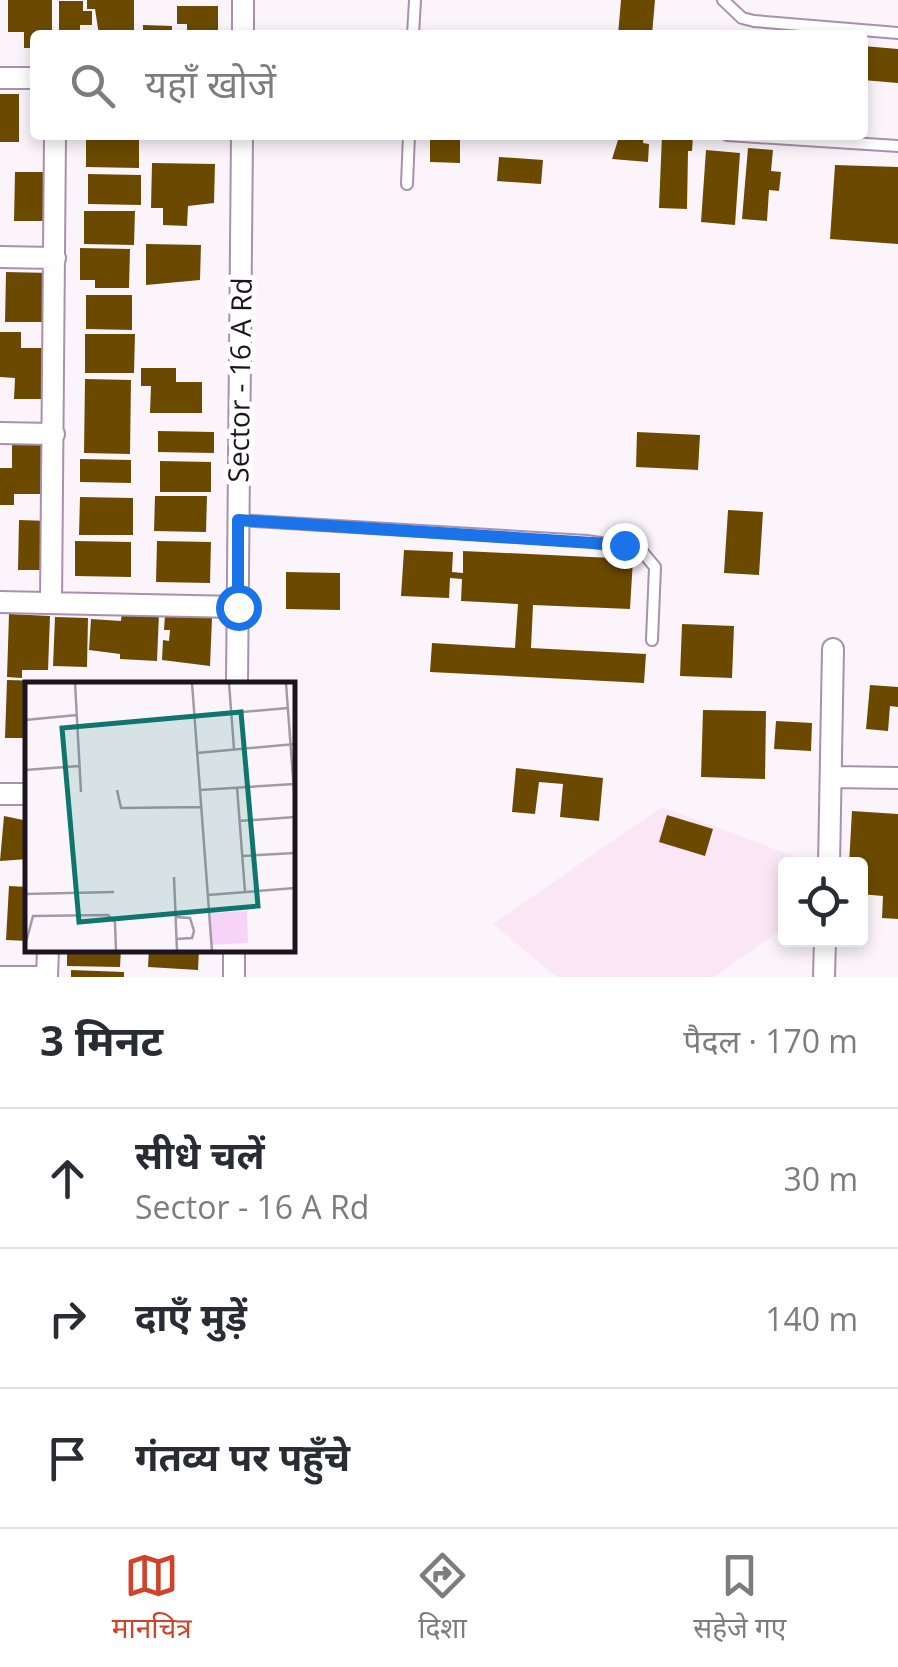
<!DOCTYPE html>
<html lang="hi">
<meta charset="utf-8">
<style>
:root{--surface:#fff;--page:#f2f2f3;--text:#2b2b33;--muted:#7c7c81;--line:#e1e1e2;--accent:#ce4329}
body{margin:0;font-family:"Open Sans","Noto Sans Devanagari",sans-serif;background:var(--page);color:var(--text)}
.controls{position:absolute;right:30px;bottom:30px;display:grid;overflow:hidden;border-radius:10px;box-shadow:0 5px 15px #0003}
.controls button{width:90px;height:90px;display:grid;place-items:center;padding:0;border:0;border-bottom:2px solid var(--line);background:var(--surface);color:var(--text);font:50px sans-serif}
.stop{position:absolute;width:30px;height:30px;margin:-22px;border:8px solid #1a73e8;border-radius:50%;background:#fff}
.stop.end{background:#1a73e8;border-color:#fff;box-shadow:0 2px 10px #0008}
.list{margin:0;padding:0;list-style:none}
h2{display:flex;justify-content:space-between;align-items:center;height:130px;margin:0;padding:0 40px;font-size:42px}
h2 small{font-size:32px;font-weight:400;color:var(--muted)}
.list li{display:grid;grid-template-columns:65px 1fr auto;gap:30px;align-items:center;box-sizing:border-box;height:140px;padding:0 40px;border-top:2px solid var(--line)}
.list b{display:block;font-size:38px;white-space:nowrap}
.list p{margin:0;font-size:32px;white-space:nowrap;color:var(--muted)}
.list em{font-size:32px;font-style:normal;color:var(--muted)}
.icon{flex:none;width:55px;height:55px;fill:none;stroke:currentColor;stroke-width:2;stroke-linecap:round;stroke-linejoin:round}
.map{position:relative;flex:none;width:898px;height:977px;overflow:hidden}
.search{position:absolute;background:var(--surface);box-shadow:0 5px 15px #0003;left:30px;right:30px;top:30px;height:110px;display:flex;align-items:center;gap:25px;box-sizing:border-box;padding:0 35px;border-radius:10px;color:var(--muted);font-size:38px}
.sheet{height:550px;background:var(--surface)}
nav{display:flex;justify-content:space-around;align-items:center;box-sizing:border-box;height:140px;border-top:2px solid var(--line);background:var(--surface);font-size:28px;color:var(--muted)}
nav a{display:grid;justify-items:center;gap:5px}
nav .on{color:var(--accent)}
.map>svg:first-child{display:block}
.education{fill:#fbe6f6}
.building{fill:#6b4a00}
.lines{fill:none;stroke-linecap:round;stroke-linejoin:round}
.lane-casing{stroke:#a990ac;stroke-width:14}
.street-casing{stroke:#a990ac;stroke-width:24}
.lane{stroke:#fff;stroke-width:10}
.street{stroke:#fff;stroke-width:20}
.route{stroke:#1a73e8;stroke-width:12}
.labels{text-anchor:middle;stroke-width:10;stroke-linejoin:round;paint-order:stroke}
.street-label{font-size:28px;fill:#1e141f;stroke:#fff}
.inset-road{fill:none;stroke:#a39ba3;stroke-width:2.5}
.view{fill:#0f766e;fill-opacity:0.15;stroke:#0f766e;stroke-width:5}
.inset-edge{fill:none;stroke:#1e141f;stroke-width:5}
</style>
<div class="map">
<svg width="898" height="977" viewBox="0 0 898 977">
<rect width="100%" height="100%" fill="#fbf5fb"/>
<path class="education" d="M662,807L815,864H786L785,927L714,977H557L493,924Z"/>
<path class="building" d="M8,0H52V35H35V48H24V32H8Z
M87,0H134V34L99,35L95,9H87Z
M621,0H655L652,35H618Z
M59,1H83V11H92V25H80V31L91,35H59Z
M177,6H218V35H187V24H177Z
M143,25L172,26V35H143Z
M863,46L898,49V83L863,80Z
M0,94H19V142H0Z
M86,135H139V168L86,167Z
M430,135H460V163L430,162Z
M614,135H644L643,143L649,144L648,162L612,159L618,140Z
M662,135L693,136L692,151H688L687,209L659,208Z
M748,148L773,150L771,171L781,172L779,191L769,190L767,221L742,219Z
M706,150L740,153L735,225L701,222Z
M499,157L543,160L541,184L497,181Z
M152,163L215,164L214,203L188,206L187,226L163,225V208H151Z
M835,165L898,167V244L830,239Z
M15,172H49L48,221H14Z
M88,174L141,175V205L88,204Z
M84,211H135L134,245L84,244Z
M146,244L201,245L200,280L146,285Z
M80,248L130,249L129,288H95V280H80Z
M6,272L51,273L50,322H5Z
M86,295H132V330L86,329Z
M0,332H21V348H49V399H14L15,378L0,377Z
M85,334H135L134,373H85Z
M141,368H176V382H202V413H150L151,386H141Z
M85,379L131,380L130,454L84,453Z
M158,431L214,432V453L158,452Z
M637,432L700,435L698,470L636,467Z
M12,439H50V494H14V505H0V468H12Z
M80,459L131,460V483L80,482Z
M160,461L211,462V492H160Z
M155,496H207L206,532L154,531Z
M80,497L133,498V535H79Z
M728,510L763,512L759,575L724,573Z
M19,520L49,521L48,570H18Z
M75,541L131,542V577L75,576Z
M157,541L211,542L210,583L156,582Z
M404,550L453,552L452,572L463,573V551L633,559L630,609L533,605L531,648L646,654L644,683L430,672L432,643L515,648L518,604L461,601L462,579L450,578L449,598L401,596Z
M286,572L340,573V610L286,609Z
M122,611L159,613L157,661L120,659V654L89,650L91,619L121,621Z
M9,614L50,616L48,670H22V678L7,677Z
M165,615L212,618L210,666L162,660L163,640L169,641L170,630H164Z
M55,617L88,618L87,667L53,666Z
M682,624L734,626L732,678L680,676Z
M7,680L43,681L28,684V738H5Z
M870,685L898,687V707L890,706L888,731L866,729Z
M703,710L766,711L765,779L701,777Z
M776,721L812,723L811,751L774,749Z
M516,768L603,778L599,821L560,817L563,784L539,782L535,814L512,812Z
M852,811L898,814V919L882,918L883,896L860,894V864H849Z
M667,815L713,829L705,856L659,842Z
M4,816L28,821V859L0,861Z
M9,886L28,887V941L6,940Z
M67,949H121L120,967L67,966Z
M149,949H199L198,970L148,967Z
M71,970L124,972V977H71Z"/>
<g class="lines">
<defs>
<path id="lane" d="M723,0L742,18L754,21L898,33
M413,35L415,0
M727,135L898,146
M407,184L409,135
M239,520L587,541L640,549L655,567L652,640"/>
<path id="street" d="M243,35V0
M0,78H35
M0,257L55,258
M0,433L54,434
M0,602L238,607
M51,603L55,135
M237,684L242,135
M833,777L898,778
M0,794H28
M829,864L833,649
M0,977H47
M47,977L48,949
M234,977V949
M824,977L825,939"/>
</defs>
<use href="#lane" class="lane-casing"/>
<use href="#street" class="street-casing"/>
<use href="#lane" class="lane"/>
<use href="#street" class="street"/>
</g>
<g class="lines">
<path class="route" d="M238,607V520L624,545"/>
</g>
<g class="labels">
<g class="street-label">
<text transform="translate(240 380) rotate(-89)" y="10">Sector - 16 A Rd</text>
</g>
</g>
<g transform="translate(25 682)">
<rect width="270" height="270" fill="#fbf5fb"/>
<path d="M222,229L223,261L185,263L183,231Z" fill="#f6d4f9"/>
<path class="inset-road" d="M50,1L56,110M167,1L187,269M204,1L209,67M261,1L270,123M206,31L263,26M0,38L52,33M172,71L270,62M0,88L54,84M212,105L220,210M92,108L96,126L176,125M175,108L269,102M214,139L270,135M217,174L270,171M149,195L152,269M0,212L89,210M183,213L270,206M150,235L165,236L169,249L167,256L151,257M0,264L8,234L83,233L90,240L91,269"/>
<path class="view" d="M216,30L233,224L54,240L37,46Z"/>
<rect width="270" height="270" class="inset-edge"/>
</g>
</svg>
<div class="controls">
<button><svg class="icon" aria-label="locate" viewBox="0 0 24 24"><circle cx="12" cy="12" r="6"/><path d="M12 2v4M12 18v4M2 12h4M18 12h4"/></svg></button>
</div>
<div class="stop" style="left:238px;top:607px"></div>
<div class="stop end" style="left:624px;top:545px"></div>
<div class="search"><svg class="icon" aria-label="search" viewBox="0 0 24 24"><circle cx="10" cy="10" r="6"/><path d="M15 15l6 6"/></svg>यहाँ खोजें</div>
</div>
<section class="sheet">
<h2>3 मिनट<small>पैदल · 170 m</small></h2>
<ul class="list">
<li><svg class="icon" aria-label="ahead" viewBox="0 0 24 24"><path d="M12 20V5M6 11l6-6 6 6"/></svg><div><b>सीधे चलें</b><p>Sector - 16 A Rd</p></div><em>30 m</em></li>
<li><svg class="icon" aria-label="right" viewBox="0 0 24 24"><path d="M7 20v-9h11M14 6l5 5-5 5"/></svg><div><b>दाएँ मुड़ें</b></div><em>140 m</em></li>
<li><svg class="icon" aria-label="arrive" viewBox="0 0 24 24"><path d="M6 21V4h12l-3 4 3 4H6"/></svg><div><b>गंतव्य पर पहुँचे</b></div></li>
</ul>
</section>
<nav>
<a class="on"><svg class="icon" aria-label="map" viewBox="0 0 24 24"><path d="M3 6l6-2 6 2 6-2v14l-6 2-6-2-6 2zM9 4v14M15 6v14"/></svg>मानचित्र</a>
<a><svg class="icon" aria-label="directions" viewBox="0 0 24 24"><path d="M12 3l9 9-9 9-9-9zM9 14v-3h6M13 9l2 2-2 2"/></svg>दिशा</a>
<a><svg class="icon" aria-label="saved" viewBox="0 0 24 24"><path d="M7 4h10v16l-5-4-5 4z"/></svg>सहेजे गए</a>
</nav>
